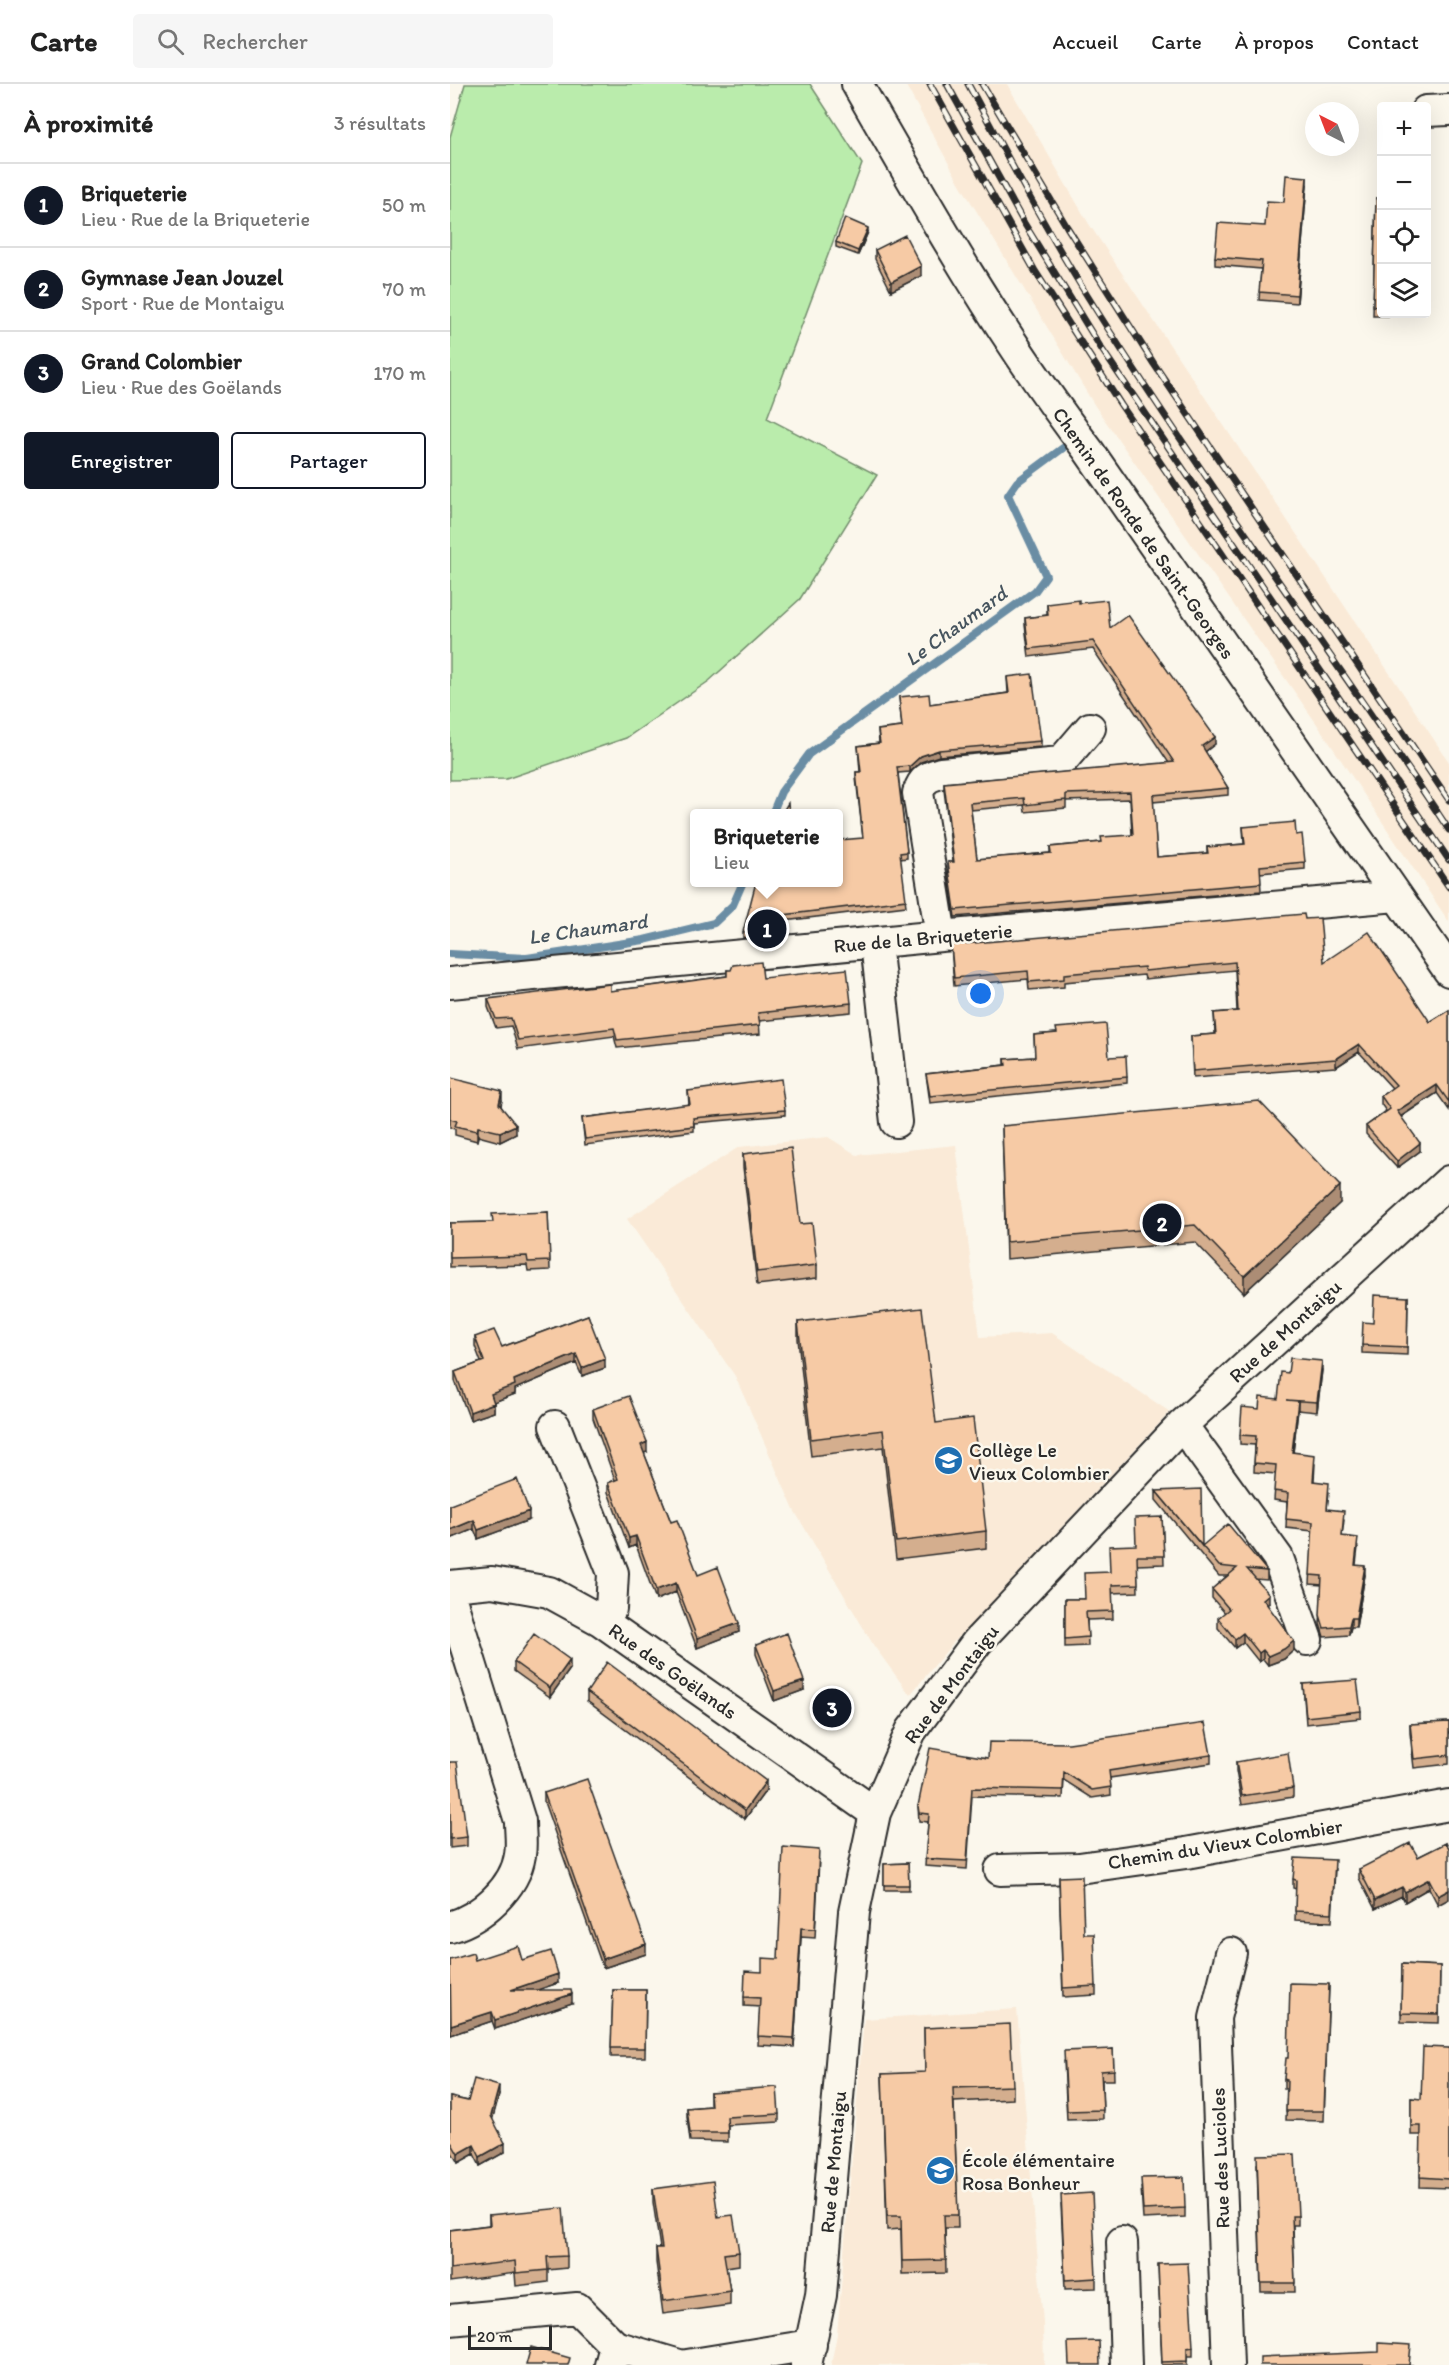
<!DOCTYPE html>
<html lang="fr">
<meta charset="utf-8">
<style>
:root{--surface:#fff;--page:#f6f6f6;--text:#222;--muted:#767676;--line:#e0e0e0;--accent:#111827}
body{margin:0;font-family:Itim,sans-serif;background:var(--page);color:var(--text)}
.controls{position:absolute;right:18px;top:18px;display:grid;overflow:hidden;border-radius:6px;box-shadow:0 6px 24px #0002}
.controls button{width:54px;height:54px;display:grid;place-items:center;padding:0;border:0;border-bottom:2px solid var(--line);background:var(--surface);color:var(--text);font:30px sans-serif}
.compass{position:absolute;left:855px;top:18px;width:54px;height:54px;border-radius:50%;background:var(--surface);box-shadow:0 6px 24px #0002;rotate:318deg}
.scale{position:absolute;left:18px;bottom:15px;width:84px;box-sizing:border-box;padding-left:6px;border:3px solid #2b2b2b;border-top:0;font-size:16px;line-height:21px;white-space:nowrap;color:#2b2b2b;-webkit-text-stroke:4px #fbf7ec;paint-order:stroke}
.you{position:absolute;left:531px;top:910px;width:21px;height:21px;margin:-15px;border:4px solid #fff;border-radius:50%;background:#1a73e8;box-shadow:0 0 0 9px #1a73e833}
.badge{display:grid;place-items:center;width:39px;height:39px;border-radius:50%;background:var(--accent);color:#fff;font-size:20px;font-weight:700}
.pin{position:absolute;translate:-50% -50%;border:3px solid #fff;box-shadow:0 2px 6px #0006}
.popup{position:absolute;left:240px;top:725px;width:153px;height:78px;box-sizing:border-box;display:grid;place-content:center;border-radius:6px;background:var(--surface);filter:drop-shadow(0 2px 4px #0005);font-size:20px;white-space:nowrap;color:var(--muted)}
.popup b{font-size:22px;color:var(--text)}
.popup::after{content:'';position:absolute;left:50%;top:100%;margin-left:-12px;border:12px solid transparent;border-top-color:var(--surface)}
.list{margin:0;padding:0;list-style:none}
h2{display:flex;justify-content:space-between;align-items:center;height:78px;margin:0;padding:0 24px;font-size:26px}
h2 small{font-size:20px;font-weight:400;color:var(--muted)}
.list li{display:grid;grid-template-columns:39px 1fr auto;gap:18px;align-items:center;box-sizing:border-box;height:84px;padding:0 24px;border-top:2px solid var(--line)}
.list b{display:block;font-size:22px;white-space:nowrap}
.list p{margin:0;font-size:20px;white-space:nowrap;color:var(--muted)}
.list em{font-size:20px;font-style:normal;color:var(--muted)}
.actions{display:flex;gap:12px;padding:18px 24px}
.actions a{flex:1;padding:14px 0;border:2px solid var(--accent);border-radius:6px;text-align:center;font-size:21px;color:var(--accent)}
.actions .main{background:var(--accent);color:#fff}
.icon{flex:none;width:33px;height:33px;fill:none;stroke:currentColor;stroke-width:2;stroke-linecap:round;stroke-linejoin:round}
.map{position:relative;flex:none;width:999px;height:2281px;overflow:hidden}
header{display:flex;align-items:center;gap:36px;box-sizing:border-box;height:84px;padding:0 30px;background:var(--surface);border-bottom:2px solid var(--line)}
header strong{font-size:28px}
nav{display:flex;gap:33px;margin-inline-start:auto;font-size:21px}
.search{width:420px;height:54px;background:var(--page);display:flex;align-items:center;gap:15px;box-sizing:border-box;padding:0 21px;border-radius:6px;color:var(--muted);font-size:22px}
main{display:flex}
aside{flex:1;background:var(--surface)}
.map>svg:first-child{display:block}
.built{fill:#faead7}
.green{fill:#baecac;stroke:#728c6c;stroke-width:1.5}
.lines{fill:none;stroke-linecap:round;stroke-linejoin:round}
.stream{stroke:#6b8da4;stroke-width:8}
.street-casing{stroke:#2b2b2b;stroke-width:34}
.street{stroke:#fbf7ec;stroke-width:30}
.rail-casing{stroke:#2b2b2b;stroke-width:7}
.rail{stroke:#fbf7ec;stroke-width:4.5;stroke-dasharray:14;stroke-linecap:butt}
.wall{fill:#d4ae8e;stroke:#2b2b2b;stroke-width:1.5;fill-rule:evenodd}
.shaded-wall{fill:#ac8d74;stroke:#2b2b2b;stroke-width:1.5}
.building{fill:#f6caa5;stroke:#2b2b2b;stroke-width:1.5;fill-rule:evenodd}
.labels{text-anchor:middle;stroke-width:5;stroke-linejoin:round;paint-order:stroke}
.street-label{font-size:20px;fill:#2b2b2b;stroke:#fbf7ec}
.poi-label{font-size:20px;fill:#2b2b2b;stroke:#fbf7ec;text-anchor:start}
.water-label{font-size:21px;font-style:italic;fill:#46545e;stroke:#fbf7ec}
</style>
<header>
<strong>Carte</strong>
<div class="search"><svg class="icon" aria-label="search" viewBox="0 0 24 24"><circle cx="10" cy="10" r="6"/><path d="M15 15l6 6"/></svg>Rechercher</div>
<nav><a>Accueil</a><a>Carte</a><a>À propos</a><a>Contact</a></nav>
</header>
<main>
<aside>
<h2>À proximité<small>3 résultats</small></h2>
<ul class="list">
<li><span class="badge">1</span><div><b>Briqueterie</b><p>Lieu · Rue de la Briqueterie</p></div><em>50 m</em></li>
<li><span class="badge">2</span><div><b>Gymnase Jean Jouzel</b><p>Sport · Rue de Montaigu</p></div><em>70 m</em></li>
<li><span class="badge">3</span><div><b>Grand Colombier</b><p>Lieu · Rue des Goëlands</p></div><em>170 m</em></li>
</ul>
<div class="actions"><a class="main">Enregistrer</a><a>Partager</a></div>
</aside>
<div class="map">
<svg width="999" height="2281" viewBox="0 0 999 2281">
<rect width="100%" height="100%" fill="#fbf7ec"/>
<filter id="ink" filterUnits="userSpaceOnUse"><feTurbulence type="fractalNoise" baseFrequency=".0167" numOctaves="2"/><feDisplacementMap in="SourceGraphic" scale="12" xChannelSelector="R" yChannelSelector="G"/><feConvolveMatrix kernelMatrix="1 2 1 2 8 2 1 2 1" color-interpolation-filters="sRGB"/></filter>
<g filter="url(#ink)">
<path class="built" d="M455,0H557L639,140L999,678V838L871,646L645,322L510,100Z
M378,1053L407,1071L506,1061L530,1253L602,1249L720,1328L503,1559L460,1611L424,1562L344,1426L285,1292L177,1135L289,1063Z
M567,1925L593,2238L594,2281H381L387,2250L414,1935Z"/>
<path class="green" d="M15,0H360L412,80L317,334L427,391L350,515L259,597L176,654L56,695L0,696V53Z"/>
<g class="lines">
<path class="stream" d="M322,730L331,708L359,670L585,507L596,492L558,411L567,398L613,364
M0,870L77,874L194,856L264,839L283,821L293,798"/>
<defs>
<path id="street" d="M407,0C479,126 550,251 638,366L999,887
M976,27L999,26
M491,852L468,709C473,695 477,693 491,689L611,678L640,644
M426,859L446,1038
M0,899L491,852L947,812
M732,1341L828,1474L857,1556
M105,1342L163,1489L161,1525L150,1536
M0,1502L42,1498L99,1508L150,1536L425,1729
M0,1512L70,1737C70,1748 72,1760 70,1771C65,1804 31,1834 0,1843
M550,1786L629,1784L736,1769L999,1721
M672,2158L676,2281
M0,2236L127,2224L165,2262
M160,2281L165,2262L229,2281
M237,2281L361,2261
M356,2281L371,2211L404,1828L425,1729L461,1647L527,1558L732,1341L999,1097
M778,2281L765,1934L781,1869"/>
</defs>
<use href="#street" class="street-casing"/>
<use href="#street" class="street"/>
<defs>
<path id="rail" d="M480,0L585,187L671,321L999,803
M497,0L574,139L651,264L999,776
M518,0C557,72 595,144 638,213C752,395 881,567 999,746
M532,0L617,143L704,280L999,716"/>
</defs>
<use href="#rail" class="rail-casing"/>
<use href="#rail" class="rail"/>
</g>
<path class="wall" d="M857,101L847,219L809,216L811,185L765,181V173L815,142L834,118Z
M926,114H932V230H945V232H923Z
M418,148L408,171L386,163V158Z
M425,166L471,192L441,207L425,175Z
M629,519L660,544L765,660L755,668L778,704V711L703,718L707,773L757,769V763L794,760L793,743L846,751L855,778V785L810,789L811,807L505,833L498,786V778H503L494,706V699L719,679L643,565L579,573L575,541V534L597,531V520ZM680,715L682,751L652,758L600,763V769L527,775L521,726L574,721L575,728L616,724V717Z
M557,593L591,657V663L489,672L471,678L460,688L448,689L457,768V774L450,775L456,822L326,838L327,850L293,854V848L413,754L406,694V688H410L408,662L429,659L428,646L452,643L449,613L480,620L558,609Z
M855,835L874,878L980,938L999,926V1026L987,1009L951,1033L970,1067L947,1084L916,1050V1042L936,1027L931,1020V1012L942,1004L909,968L886,983L743,994L741,952L765,950L764,929L787,927L785,886L695,895L694,891L614,898V903L579,906L578,895L504,902L501,861Z
M277,886L313,894L401,919V928L309,937L310,950L167,964L164,952L68,965L61,942L46,944L38,923V915L160,907L225,899L277,892Z
M606,949L659,973L677,993V999L480,1019L476,990L555,981V975L585,973L584,951Z
M0,997L52,1016L51,1022L66,1050L50,1058L28,1052L27,1057L5,1051V1045L0,1044Z
M238,1007L335,1026V1031L244,1039V1047L135,1061L132,1034L239,1021Z
M552,1042L890,1119L794,1209L745,1158L556,1175Z
M293,1070L350,1140L367,1181V1194L307,1201L293,1083Z
M98,1128L100,1186L78,1187L77,1181L0,1183V1139L42,1138Z
M958,1213L957,1271L912,1269V1261L923,1239Z
M138,1231L155,1284L132,1292L126,1279L65,1305V1310L44,1318V1328L20,1336L5,1297V1288L31,1278L25,1262V1253L52,1263Z
M348,1238L486,1339L536,1447V1464L446,1475L433,1363L361,1372L348,1255Z
M872,1286L867,1328L848,1326L843,1368L865,1380L864,1397L879,1408L877,1425L894,1436L892,1452L908,1463L906,1481L915,1491L906,1543H901L899,1551L874,1553L870,1540L872,1501L860,1500L863,1447L836,1444L837,1418L824,1416L826,1390L804,1388L805,1361L790,1360V1351L809,1325L828,1315L838,1289Z
M143,1325L197,1368L194,1369L221,1438L248,1491L289,1548L247,1564L226,1508L206,1516L186,1461L179,1464L158,1408V1399L165,1396L143,1334Z
M706,1407L752,1462L817,1487V1496L805,1495L819,1519L817,1521L844,1566L834,1575L818,1581L813,1575L809,1578L793,1558L785,1564L768,1544V1534L775,1529L762,1514V1505L777,1492H769L706,1416Z
M0,1421L79,1436L28,1455L24,1445L0,1455Z
M712,1433L714,1480L687,1481L688,1508L662,1509L663,1535L637,1536L638,1562L615,1563V1515H635Z
M306,1561L354,1606L324,1617L306,1570Z
M64,1578L120,1585L100,1613L64,1587Z
M853,1600L911,1627V1634L856,1640Z
M137,1608L316,1706L295,1735L137,1617Z
M999,1638V1680L964,1684L960,1649V1640Z
M761,1671V1679L660,1694L661,1711L642,1714L614,1696L613,1714L522,1712L517,1785L475,1782L478,1738L469,1737L468,1722L538,1674Z
M0,1678L17,1753V1762L0,1764Z
M786,1678L843,1704V1713L792,1721L786,1687Z
M94,1709L196,1870L153,1884L94,1718Z
M996,1759L988,1821L979,1804L955,1818L952,1812L925,1825L909,1794V1785L968,1773Z
M369,1775L365,1854L351,1853L344,1963L308,1961L310,1923L294,1922V1913L312,1888L328,1875Z
M458,1779L459,1806H434V1780Z
M885,1785L882,1838L845,1836L846,1805L843,1804V1795Z
M609,1793L634,1850L646,1902V1911L613,1913Z
M0,1876H72L108,1899L87,1906L122,1919L45,1945L42,1937L1,1951Z
M952,1880L990,1882L989,1939L951,1938Z
M879,1900L874,2037L836,2036L837,2005H834V1995L838,1974Z
M163,1906H196L195,1973H161Z
M474,1944L563,2002V2015L504,2018L508,2144H495L496,2189L452,2190L451,2145L437,2146L432,1990L475,1989Z
M999,1964V2104L970,2103L971,2051H961V2014L971,2015Z
M663,1965L664,1996H652L653,2035L617,2036L614,1977Z
M260,2008L329,2030V2038L278,2041V2058L240,2057L237,2033V2024L260,2022Z
M49,2011L42,2035L55,2068L30,2082L24,2070L8,2079L0,2065V2013L18,2017Z
M807,2081L848,2132V2141H843L845,2208H811Z
M691,2103L735,2124V2133L693,2135Z
M203,2105L289,2168V2181L276,2183L280,2207V2221L213,2230L206,2178V2164H210L203,2118Z
M611,2120L646,2194V2204L615,2205Z
M39,2131L117,2172V2184L98,2186V2198L66,2202L65,2189L0,2198V2146L39,2141Z
M708,2180L743,2263V2272H737V2281H712Z"/>
<path class="shaded-wall" d="M857,93V101L847,219V211Z
M418,144V148L408,171V167Z
M471,182V192L441,207V198Z
M765,653V660L752,670V662Z
M489,666V672L471,678L460,688V682L471,672Z
M909,960V968L886,983V975Z
M987,1001V1009L947,1035V1027Z
M52,1007V1016L49,1029V1020Z
M66,1041V1050L50,1058V1048Z
M28,1043V1052L27,1057V1047Z
M970,1059V1067L947,1084V1077Z
M890,1102V1119L794,1209V1192Z
M126,1270V1279L65,1305V1310L41,1319V1310L64,1296Z
M155,1275V1284L132,1292V1284Z
M872,1277V1286L867,1328V1318Z
M848,1317V1326L842,1377V1368Z
M44,1319V1328L20,1336V1328Z
M197,1358V1368L191,1370V1361Z
M79,1427V1436L28,1455V1446Z
M24,1436V1445L0,1455V1446Z
M186,1452V1461L179,1464V1454Z
M915,1482V1491L906,1543V1534Z
M226,1499V1508L206,1516V1506Z
M819,1510V1519L813,1524V1515Z
M901,1534V1543L899,1551V1542Z
M289,1539V1548L247,1564V1554Z
M793,1549V1558L785,1564V1555Z
M844,1557V1566L834,1575L818,1581V1572Z
M813,1566V1575L809,1578V1569Z
M120,1576V1585L100,1613V1604Z
M354,1597V1606L324,1617V1607Z
M316,1697V1706L295,1735V1726Z
M979,1795V1804L955,1818V1808Z
M952,1803V1812L925,1825V1816Z
M999,1806V1815L988,1821V1812Z
M351,1844V1853L344,1963V1954Z
M196,1860V1870L153,1884V1875Z
M108,1890V1899L61,1915V1906Z
M122,1910V1919L45,1945V1936Z
M42,1928V1937L1,1951V1941Z
M49,2002V2011L41,2041V2032Z
M55,2059V2068L30,2082V2073Z
M24,2061V2070L8,2079V2070Z"/>
<path class="building" d="M836,91L857,93L847,211L809,208L812,177L765,173L768,139L815,142L817,117L834,118Z
M926,114H932V223L923,222Z
M395,134L418,144L408,167L386,158Z
M455,151L471,182L441,198L425,166Z
M629,516V519L657,516L660,544L678,531L765,653L752,662L778,704L703,711L707,773L758,769L757,763L795,760L793,743L845,738L846,751L852,750L855,778L810,782L811,799L505,826L498,778H504L494,699L724,678L643,557L579,565L575,534L598,531L597,520ZM680,708L683,751L651,753L652,758L600,763L601,769L527,775L520,719L574,714L575,721L616,716V710Z
M582,590L591,657L489,666L471,672L460,682L447,683L457,768L450,769L456,816L325,832L327,845L293,848L306,798H389V756L413,754L406,688H411L408,662L430,659L428,646L452,643L449,613L479,610L480,620L559,609L557,593Z
M338,719L339,729H332Z
M854,830L855,835L870,834L874,878L919,848L980,938L999,926V1018L987,1001L947,1027L970,1059L947,1077L916,1042L940,1025L931,1012L946,1001L909,960L886,975L743,987L741,952L766,950L764,929L788,927L785,878L695,887L694,883L614,890V895L579,898L578,887L504,894L501,861Z
M311,878L313,894L397,885L401,919L308,929L310,941L167,956L164,944L68,956L61,934L46,935L38,915L160,900V907L225,899L277,892V886H281L283,881Z
M656,940L659,973L676,972L677,993L480,1012L476,990L556,981L555,975L585,973L584,951L607,949L606,944Z
M1,994L52,1007L49,1020L66,1041L50,1048L28,1043L27,1047L5,1042L7,1037L0,1035V997Z
M331,995L335,1026L243,1034L244,1042L135,1055L132,1034L240,1020L238,1007Z
M809,1017L890,1102L794,1192L745,1141L556,1158L552,1042Z
M341,1064L350,1140L362,1139L367,1181L307,1188L293,1070Z
M98,1128L100,1177L78,1178L77,1172L0,1174V1139L43,1138L42,1130Z
M924,1211L958,1213L957,1263L912,1261L913,1238L923,1239Z
M472,1224L486,1339L523,1334L536,1447L446,1458L433,1346L361,1355L348,1238Z
M138,1231L155,1275L132,1284L126,1270L64,1296L65,1301L41,1310L44,1319L20,1328L5,1288L34,1277L25,1253L44,1246L52,1263Z
M840,1274L872,1277L867,1318L836,1316L848,1317L842,1368L865,1371L863,1397L879,1399L877,1425L894,1427L892,1452L908,1454L905,1481L915,1482L906,1534H901L899,1542L874,1544L870,1531L872,1492L860,1491L863,1438L836,1435L838,1409L824,1407L826,1381L804,1379L806,1352L790,1351L792,1323L809,1325L810,1313L828,1315L831,1288L838,1289Z
M179,1312L197,1358L191,1361L221,1438L227,1436L248,1491L268,1483L289,1539L247,1554L226,1499L206,1506L186,1452L179,1454L158,1399L168,1395L143,1325Z
M67,1395L79,1427L28,1446L24,1436L0,1446V1421Z
M751,1405L752,1462L778,1440L817,1487L797,1485L819,1510L813,1515L844,1557L834,1565L818,1572L813,1566L809,1569L793,1549L785,1555L768,1534L779,1525L762,1505L787,1484L769,1482L706,1407Z
M712,1433L714,1472H687L688,1500L662,1501L663,1527L636,1528L638,1553L615,1555V1515H635L634,1489L660,1488L659,1462L686,1461L685,1434Z
M337,1549L354,1597L324,1607L306,1561Z
M84,1550L120,1576L100,1604L64,1578Z
M157,1578L316,1697L295,1726L137,1608Z
M907,1596L911,1627L856,1633L853,1600Z
M999,1638V1671L964,1675L960,1640Z
M755,1639L761,1671L659,1687L661,1703L642,1706L614,1688L613,1706L522,1704L517,1777L475,1775L479,1730L469,1729L468,1722L480,1664L538,1674L539,1658L619,1659Z
M838,1669L843,1704L792,1712L786,1678Z
M0,1678H7L17,1753L0,1755Z
M137,1695L196,1860L153,1875L94,1709Z
M960,1759L968,1773L996,1759L999,1764V1806L988,1812L979,1795L955,1808L952,1803L925,1816L909,1785Z
M333,1763L369,1766L365,1845L351,1844L344,1954L308,1952L310,1914L294,1913L295,1887L312,1888V1874L328,1875Z
M845,1774L885,1776L882,1829L845,1827L846,1796L843,1795Z
M458,1779L459,1801H434V1780Z
M632,1792L634,1850H644L646,1902L613,1904L609,1793Z
M68,1862L72,1876L101,1867L108,1890L61,1906H121L122,1910L45,1936L42,1928L1,1941L0,1876L23,1869L25,1876Z
M952,1880L990,1882L989,1930L951,1929Z
M840,1899L879,1900L874,2027H836L837,1996L834,1995L836,1974H838Z
M163,1906H196L195,1964H161Z
M560,1940L563,2002L503,2004L508,2131H494L496,2176L452,2177L451,2132H437L432,1990L475,1988L474,1944Z
M973,1963L999,1964V2095L970,2093L971,2042H961V2014L971,2015Z
M663,1965L664,1986L651,1987L653,2026L617,2027L614,1967Z
M24,1995L49,2002L41,2032L55,2059L30,2073L24,2061L8,2070L0,2056V2013L18,2017Z
M327,2003L329,2030L277,2033L278,2049H240L237,2024L261,2022L260,2008Z
M845,2070L848,2132H842L845,2199H811L807,2071Z
M734,2093L735,2124L693,2126L691,2094Z
M263,2097L268,2133L283,2131L289,2168L274,2170L280,2207L213,2217L206,2164H212L203,2105Z
M642,2109L646,2194L615,2196L611,2111Z
M113,2124L117,2172L97,2173L98,2186L66,2189L65,2177L0,2185V2146L40,2141L39,2131Z
M738,2179L743,2263L737,2264V2277L712,2278L708,2180Z
M649,2257L650,2281H619L618,2258Z
M929,2259L961,2261L959,2281H963H810V2273L929,2268Z
M81,2263L120,2274L118,2281H76Z"/>
</g>
<defs>
<symbol id="school-disc" viewBox="-11 -11 22 22"><circle r="9.5" fill="#1f6fb2" stroke="#fbf7ec"/><path d="M0-5L7-2L0 1L-7-2ZM-4 1L0 2.5L4 1V4Q0 6-4 4Z" fill="#fff"/></symbol>
</defs>
<g fill-rule="evenodd">
<use href="#school-disc" x="482" y="1360" width="33" height="33"/>
<use href="#school-disc" x="474" y="2070" width="33" height="33"/>
</g>
<g class="labels">
<g class="street-label">
<text transform="translate(694 449) rotate(55)" y="7">Chemin de Ronde de Saint-Georges</text>
<text transform="translate(473 854) rotate(-5)" y="7">Rue de la Briqueterie</text>
<text transform="translate(835 1247) rotate(-42)" y="7">Rue de Montaigu</text>
<text transform="translate(223 1587) rotate(35)" y="7">Rue des Goëlands</text>
<text transform="translate(501 1600) rotate(-53)" y="7">Rue de Montaigu</text>
<text transform="translate(775 1760) rotate(-9)" y="7">Chemin du Vieux Colombier</text>
<text transform="translate(770 2074) rotate(-92)" y="7">Rue des Lucioles</text>
<text transform="translate(383 2078) rotate(-85)" y="7">Rue de Montaigu</text>
</g>
<g class="poi-label">
<text x="519" y="1373">Collège Le<tspan x="519" dy="23">Vieux Colombier</tspan></text>
<text x="512" y="2083">École élémentaire<tspan x="512" dy="23">Rosa Bonheur</tspan></text>
</g>
<g class="water-label">
<text transform="translate(506 542) rotate(-36)" y="7">Le Chaumard</text>
<text transform="translate(138 845) rotate(-8)" y="7">Le Chaumard</text>
</g>
</g>
</svg>
<div class="controls">
<button>+</button>
<button>−</button>
<button><svg class="icon" aria-label="locate" viewBox="0 0 24 24"><circle cx="12" cy="12" r="6"/><path d="M12 2v4M12 18v4M2 12h4M18 12h4"/></svg></button>
<button><svg class="icon" aria-label="layers" viewBox="0 0 24 24"><path d="M12 4l9 5-9 5-9-5zM3 14l9 5 9-5"/></svg></button>
</div>
<svg class="compass" viewBox="-18 -18 36 36"><path d="M0-13l5 13h-10z" fill="#e53935"/><path d="M0 13l5-13h-10z" fill="#767676"/></svg>
<div class="scale">20 m</div>
<div class="you"></div>
<div class="pin badge" style="left:317px;top:845px">1</div>
<div class="popup"><b>Briqueterie</b>Lieu</div>
<div class="pin badge" style="left:712px;top:1139px">2</div>
<div class="pin badge" style="left:382px;top:1624px">3</div>
</div>
</main>
